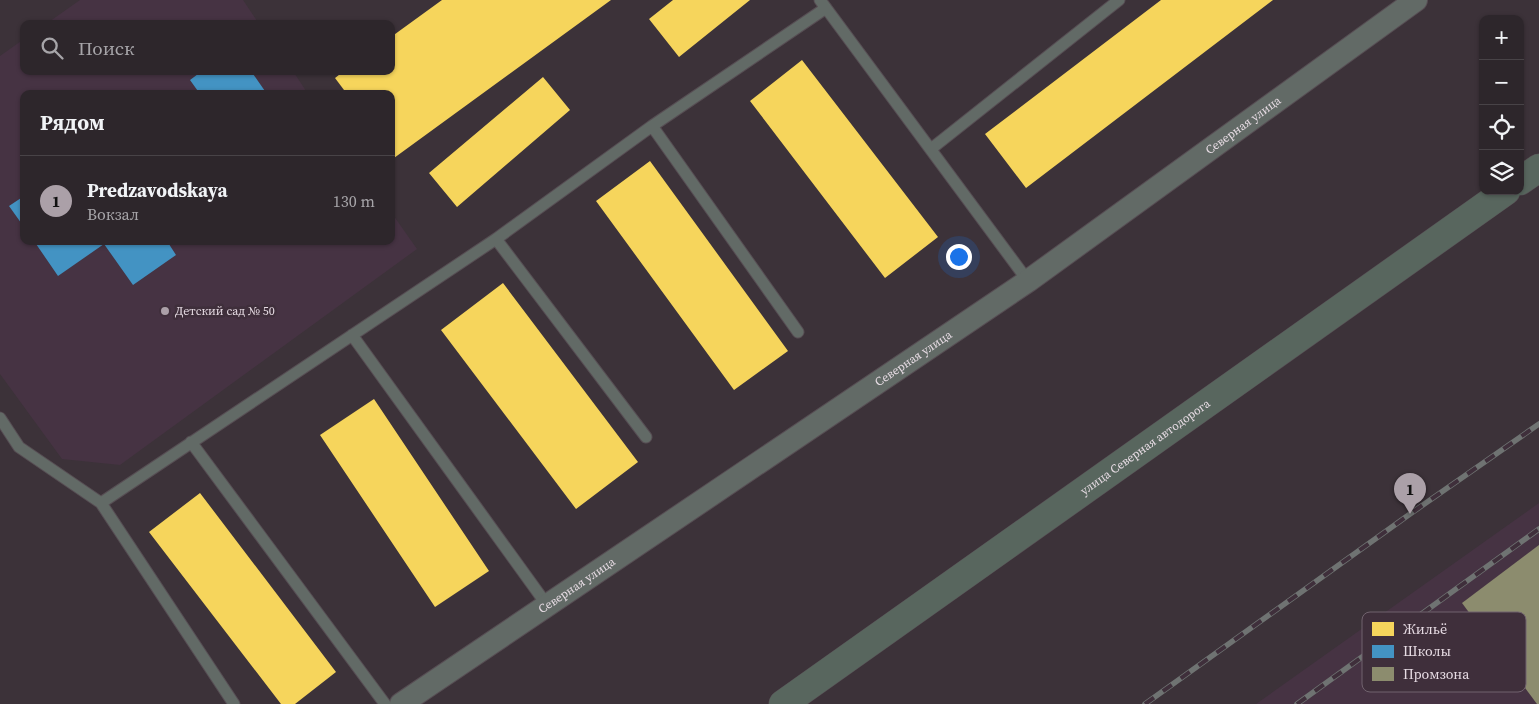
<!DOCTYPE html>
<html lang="ru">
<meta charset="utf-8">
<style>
:root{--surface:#2d262b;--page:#393237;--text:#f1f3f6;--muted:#a7a5a9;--line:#484347;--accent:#aba0a8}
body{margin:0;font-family:"Source Serif 4",serif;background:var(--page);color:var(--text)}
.controls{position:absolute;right:15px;top:15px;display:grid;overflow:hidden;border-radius:10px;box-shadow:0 1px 4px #0004}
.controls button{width:45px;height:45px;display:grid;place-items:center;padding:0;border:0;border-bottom:1px solid var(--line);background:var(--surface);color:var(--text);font:25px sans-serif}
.you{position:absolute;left:958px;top:256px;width:18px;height:18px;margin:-12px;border:4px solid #fff;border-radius:50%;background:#1a73e8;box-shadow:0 0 0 8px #1a73e833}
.badge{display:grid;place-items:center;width:32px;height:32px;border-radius:50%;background:var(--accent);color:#111;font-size:16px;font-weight:700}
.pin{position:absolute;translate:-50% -41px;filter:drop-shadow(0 1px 2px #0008)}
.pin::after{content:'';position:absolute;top:26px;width:18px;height:15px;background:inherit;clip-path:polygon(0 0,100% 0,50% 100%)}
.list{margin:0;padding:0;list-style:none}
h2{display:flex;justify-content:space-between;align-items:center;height:65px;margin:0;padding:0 20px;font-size:21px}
h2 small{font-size:16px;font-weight:400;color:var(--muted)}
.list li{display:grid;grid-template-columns:32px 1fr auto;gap:15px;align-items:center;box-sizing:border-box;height:90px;padding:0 20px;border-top:1px solid var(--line)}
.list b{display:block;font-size:19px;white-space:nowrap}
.list p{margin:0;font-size:16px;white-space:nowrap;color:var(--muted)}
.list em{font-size:16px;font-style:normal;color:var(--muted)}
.icon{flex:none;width:28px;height:28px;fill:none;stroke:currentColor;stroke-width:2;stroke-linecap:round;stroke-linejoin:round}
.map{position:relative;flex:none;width:1539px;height:704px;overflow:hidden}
.search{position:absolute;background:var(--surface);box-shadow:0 1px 4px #0004;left:20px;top:20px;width:375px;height:55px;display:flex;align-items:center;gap:12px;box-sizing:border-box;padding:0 18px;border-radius:10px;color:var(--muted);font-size:19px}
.panel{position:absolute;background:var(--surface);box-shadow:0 1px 4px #0004;left:20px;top:90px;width:375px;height:155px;border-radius:10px}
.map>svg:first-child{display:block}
.built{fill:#463343}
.homes{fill:#f6d55c}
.schools{fill:#4393c3}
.industry{fill:#8c8c6e}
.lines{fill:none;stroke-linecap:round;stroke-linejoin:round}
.service-casing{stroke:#574e54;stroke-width:13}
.minor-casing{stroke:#574e54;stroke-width:24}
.secondary-casing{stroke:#574e54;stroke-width:29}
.service{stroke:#626a66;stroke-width:11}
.minor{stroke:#626a66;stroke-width:22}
.secondary{stroke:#58665e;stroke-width:28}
.rail-casing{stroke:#6f7372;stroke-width:5.5}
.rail{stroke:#3f2f3b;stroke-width:4;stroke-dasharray:11;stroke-linecap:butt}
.poi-dot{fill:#aba0a8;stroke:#3f2f3b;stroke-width:2}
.labels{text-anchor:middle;stroke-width:5;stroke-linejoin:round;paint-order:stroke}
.street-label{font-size:12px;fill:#e7dce4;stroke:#3f2f3b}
.poi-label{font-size:12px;fill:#e7dce4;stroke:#3f2f3b;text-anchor:start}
.key{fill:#3f2f3b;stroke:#71636e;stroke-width:1}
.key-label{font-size:14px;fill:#e7dce4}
</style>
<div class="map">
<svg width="1539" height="704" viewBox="0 0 1539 704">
<rect width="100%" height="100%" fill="#3c3239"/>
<path class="built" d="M80,0H243L259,24H46Z
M24,39V71H293L308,94H24V241H391V212L417,249L120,465L62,459L0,374V56Z
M1539,503V704H1256Z"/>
<path class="homes" d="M442,0H611L394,158L391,154V94H347L335,78L344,71H391V37Z
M673,0H750L679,57L649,19Z
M1161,0H1273L1026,188L985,134Z
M802,60L938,237L885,278L750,101Z
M543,77L570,110L457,207L429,173Z
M650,161L788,351L734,390L596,201Z
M503,283L638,462L576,509L441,330Z
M374,399L489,571L435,607L320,435Z
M200,493L336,672L295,704H281L149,532Z"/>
<path class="schools" d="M202,71H251L267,94H200L190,80Z
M24,196V227L9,206Z
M34,241H167L176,255L133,285L104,244L58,276Z"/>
<path class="industry" d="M1539,545V704H1537L1462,603Z"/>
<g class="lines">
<defs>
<path id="service" d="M820,0L1028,281
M652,126L798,332
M931,149L1119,0
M496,239L646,437
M352,335L547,605
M0,418L19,447L101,503
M191,442L385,704
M234,704L101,503L496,239L652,126L826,8"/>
<g id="minor">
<path id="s1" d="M401,704L1028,281L1416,0"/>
</g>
<g id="secondary">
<path d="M1520,181L1539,168"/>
<path id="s2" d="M783,704L1506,191"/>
</g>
</defs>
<use href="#service" class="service-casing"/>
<use href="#minor" class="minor-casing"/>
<use href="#secondary" class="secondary-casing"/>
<use href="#service" class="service"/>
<use href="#minor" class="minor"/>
<use href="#secondary" class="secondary"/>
<defs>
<path id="rail" d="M1145,704L1410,514L1539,424
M1297,704L1539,529"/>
</defs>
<use href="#rail" class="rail-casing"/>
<use href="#rail" class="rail"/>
</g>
<circle class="poi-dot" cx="165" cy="311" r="5"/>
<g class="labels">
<g class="street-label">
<text dy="4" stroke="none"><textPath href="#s1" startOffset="1022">Северная улица</textPath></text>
<text dy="4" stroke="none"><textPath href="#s1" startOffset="618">Северная улица</textPath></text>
<text dy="4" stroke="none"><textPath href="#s2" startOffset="444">улица Северная автодорога</textPath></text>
<text dy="4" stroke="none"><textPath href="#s1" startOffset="212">Северная улица</textPath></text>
</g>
<g class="poi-label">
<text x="175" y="315">Детский сад № 50</text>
</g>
</g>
<rect x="1362" y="612" width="164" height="80" rx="8" class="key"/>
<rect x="1372" y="622" width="22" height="14" fill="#f6d55c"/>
<rect x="1372" y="645" width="22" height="13" fill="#4393c3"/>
<rect x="1372" y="667" width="22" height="14" fill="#8c8c6e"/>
<g class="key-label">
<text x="1403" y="634">Жильё</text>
<text x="1403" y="656">Школы</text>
<text x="1403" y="679">Промзона</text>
</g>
</svg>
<div class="controls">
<button>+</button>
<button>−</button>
<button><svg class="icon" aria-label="locate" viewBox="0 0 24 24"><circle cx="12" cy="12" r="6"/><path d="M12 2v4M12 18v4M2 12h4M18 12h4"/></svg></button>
<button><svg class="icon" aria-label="layers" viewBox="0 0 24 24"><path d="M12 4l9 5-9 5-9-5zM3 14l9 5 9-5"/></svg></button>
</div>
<div class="you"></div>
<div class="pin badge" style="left:1410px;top:514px">1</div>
<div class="search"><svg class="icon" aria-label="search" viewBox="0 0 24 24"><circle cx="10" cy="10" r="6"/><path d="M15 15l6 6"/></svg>Поиск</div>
<section class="panel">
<h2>Рядом<small></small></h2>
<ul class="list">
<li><span class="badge">1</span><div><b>Predzavodskaya</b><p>Вокзал</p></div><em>130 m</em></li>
</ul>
</section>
</div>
